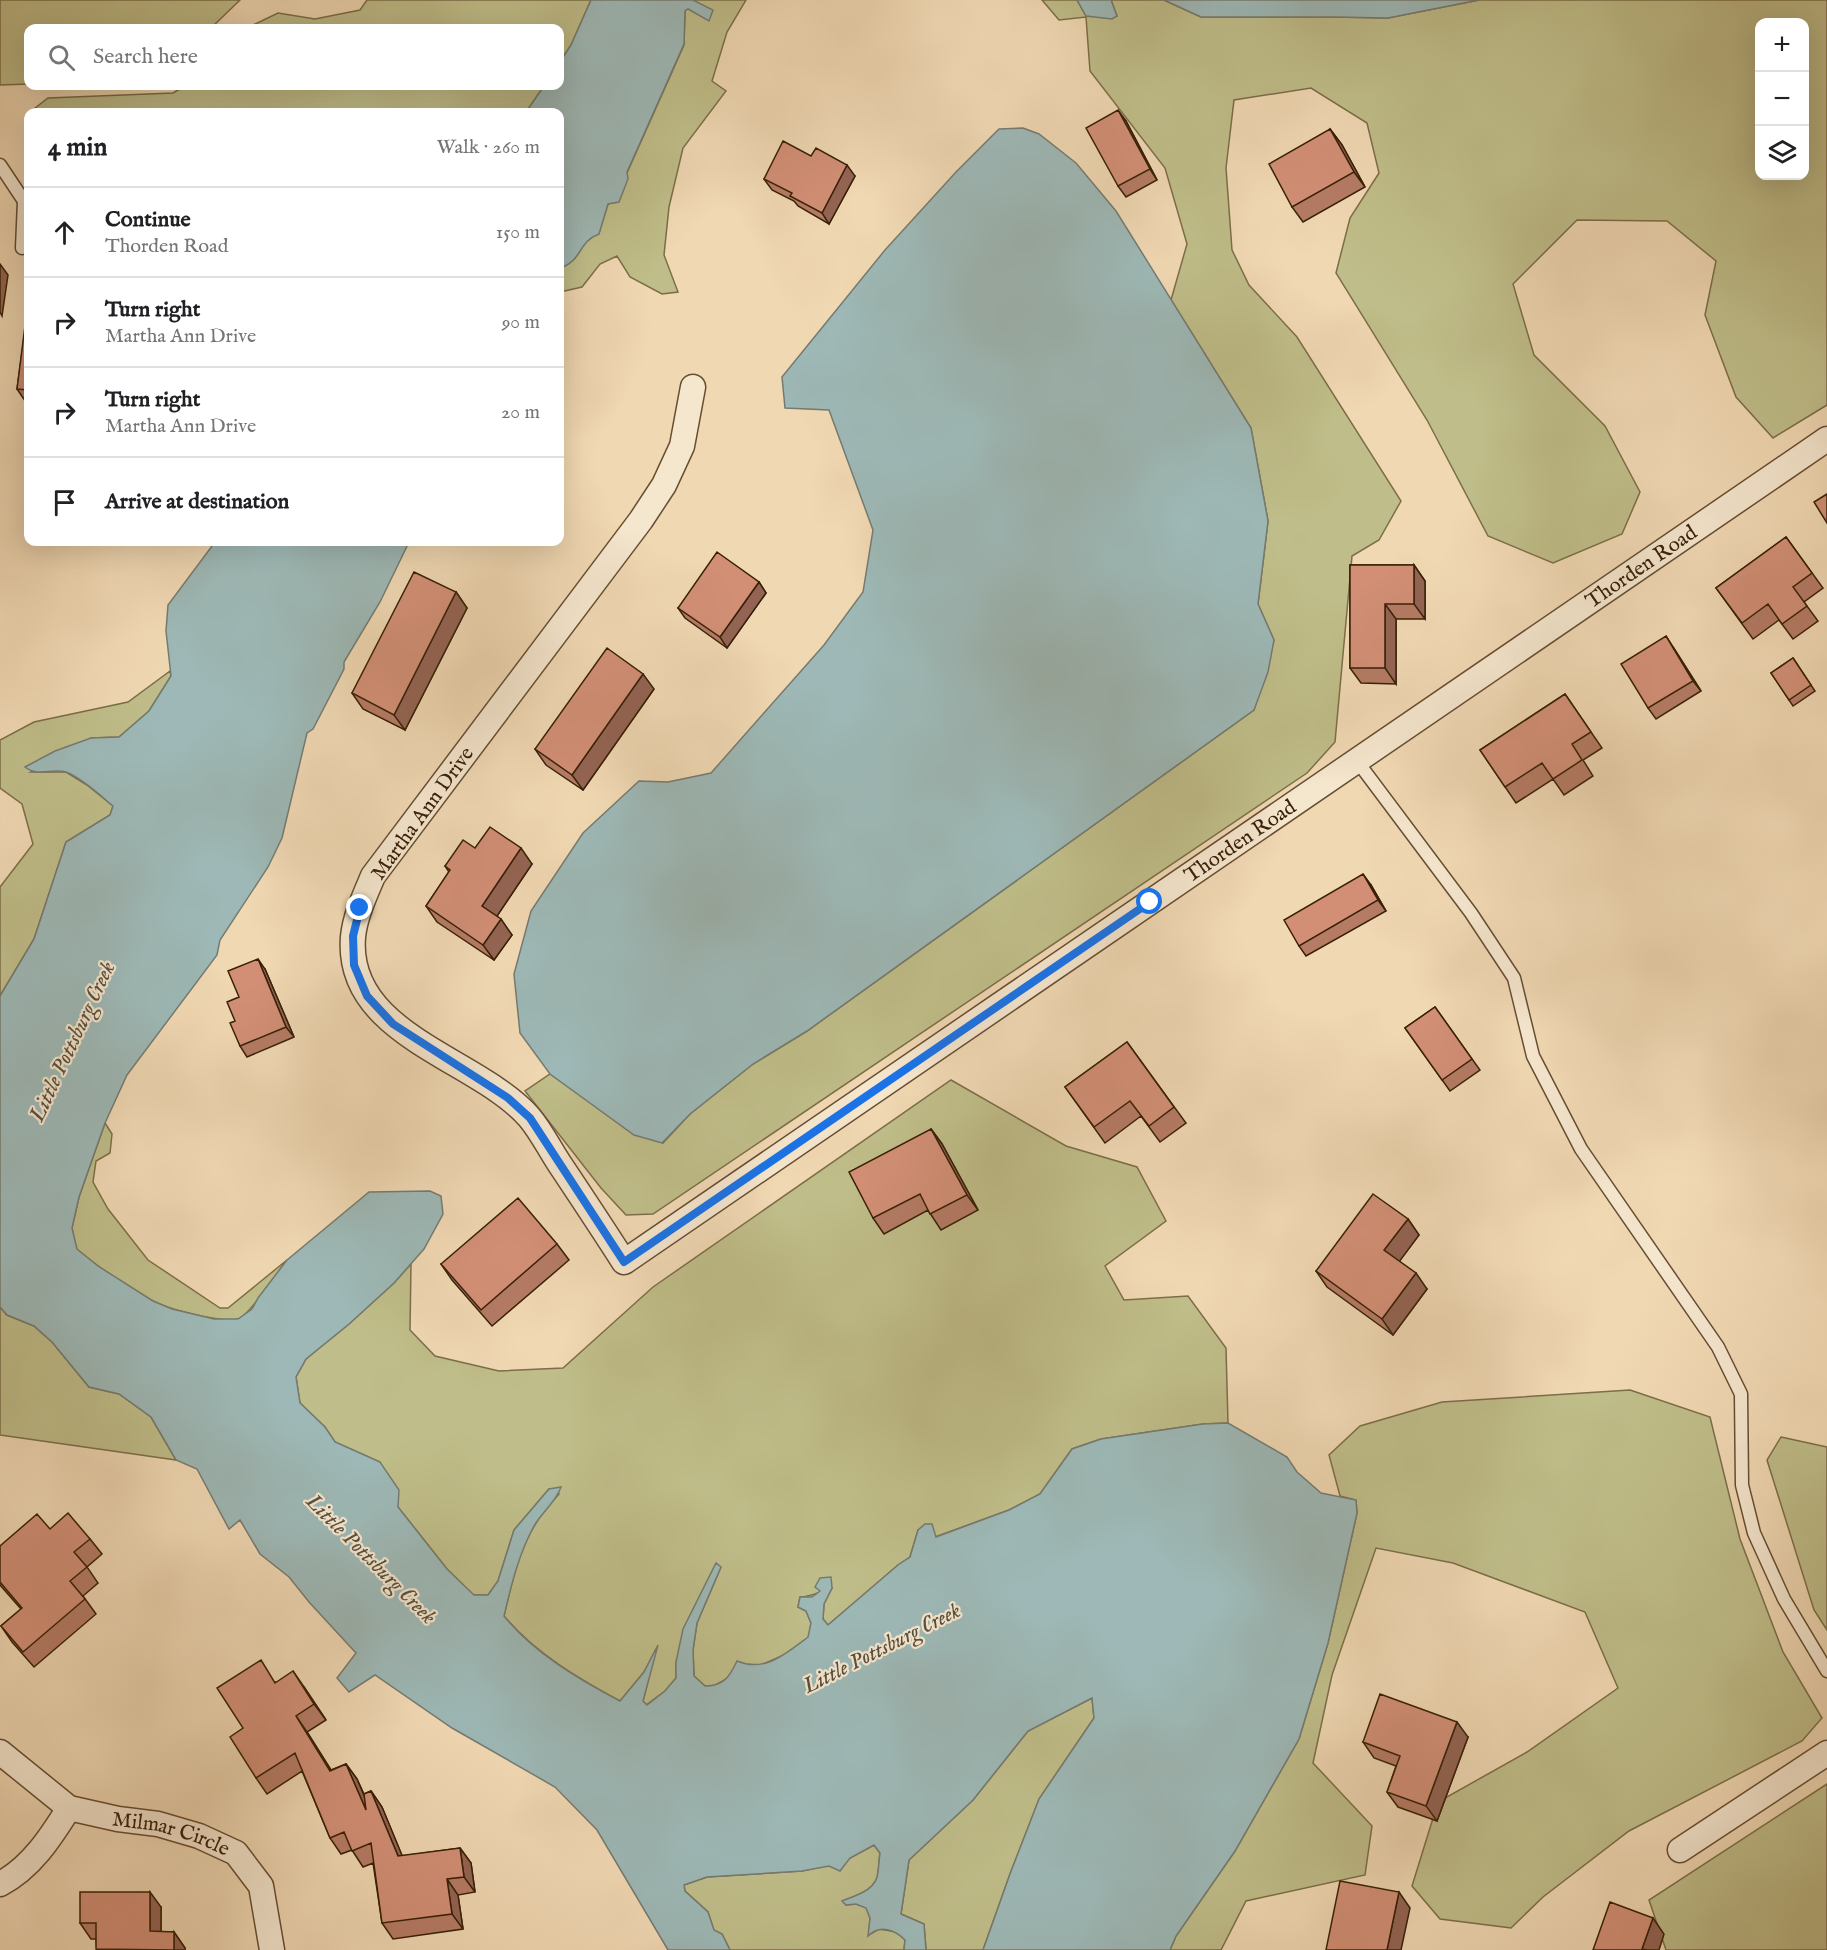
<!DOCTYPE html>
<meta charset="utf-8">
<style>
:root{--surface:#fff;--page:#f2f2f2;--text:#202124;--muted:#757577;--line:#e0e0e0}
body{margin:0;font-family:"IM FELL English",serif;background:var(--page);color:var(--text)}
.controls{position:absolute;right:18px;top:18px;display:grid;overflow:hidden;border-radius:12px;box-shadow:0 6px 24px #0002}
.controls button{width:54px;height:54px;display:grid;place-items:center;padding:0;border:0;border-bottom:2px solid var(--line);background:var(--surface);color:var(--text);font:30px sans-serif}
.stop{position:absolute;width:18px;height:18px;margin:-14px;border:4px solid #1a73e8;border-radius:50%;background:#fff}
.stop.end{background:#1a73e8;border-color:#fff;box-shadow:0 2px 6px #0008}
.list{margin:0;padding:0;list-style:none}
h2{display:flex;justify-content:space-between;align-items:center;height:78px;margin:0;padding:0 24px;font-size:26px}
h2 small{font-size:20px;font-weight:400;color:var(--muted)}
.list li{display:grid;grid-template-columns:39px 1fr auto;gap:18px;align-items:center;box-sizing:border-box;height:90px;padding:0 24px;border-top:2px solid var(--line)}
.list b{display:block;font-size:22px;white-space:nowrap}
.list p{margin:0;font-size:20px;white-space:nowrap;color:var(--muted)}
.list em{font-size:20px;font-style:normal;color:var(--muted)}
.icon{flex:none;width:33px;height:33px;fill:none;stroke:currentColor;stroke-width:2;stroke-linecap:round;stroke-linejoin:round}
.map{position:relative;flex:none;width:1827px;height:1950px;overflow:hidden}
.search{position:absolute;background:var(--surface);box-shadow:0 6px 24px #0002;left:24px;top:24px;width:540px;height:66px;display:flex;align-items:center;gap:15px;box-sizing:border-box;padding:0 21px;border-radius:12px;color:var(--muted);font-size:22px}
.panel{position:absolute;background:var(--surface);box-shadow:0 6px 24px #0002;left:24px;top:108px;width:540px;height:438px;border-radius:12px}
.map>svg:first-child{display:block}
.green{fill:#bfbd89;stroke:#7c6e48;stroke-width:1.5;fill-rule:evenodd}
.water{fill:#9db8b6;stroke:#757b70;stroke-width:1.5}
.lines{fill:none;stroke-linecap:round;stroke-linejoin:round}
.lane-casing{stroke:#664e32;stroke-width:15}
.street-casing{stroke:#664e32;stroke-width:27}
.lane{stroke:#f5e6ce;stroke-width:12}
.street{stroke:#f5e6ce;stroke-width:24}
.wall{fill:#b57b65;stroke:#382007;stroke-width:1.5}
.shaded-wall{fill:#936453;stroke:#382007;stroke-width:1.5}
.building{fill:#d28f76;stroke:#382007;stroke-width:1.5}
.route{stroke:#1a73e8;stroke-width:8}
.labels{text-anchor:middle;stroke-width:4.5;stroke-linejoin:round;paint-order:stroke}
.street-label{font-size:21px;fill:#382007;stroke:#f5e6ce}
.water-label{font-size:22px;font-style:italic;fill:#564e3c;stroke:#f5e6ce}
</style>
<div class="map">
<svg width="1827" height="1950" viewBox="0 0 1827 1950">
<rect width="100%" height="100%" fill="#f0d8b3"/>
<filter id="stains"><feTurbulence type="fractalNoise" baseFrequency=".00333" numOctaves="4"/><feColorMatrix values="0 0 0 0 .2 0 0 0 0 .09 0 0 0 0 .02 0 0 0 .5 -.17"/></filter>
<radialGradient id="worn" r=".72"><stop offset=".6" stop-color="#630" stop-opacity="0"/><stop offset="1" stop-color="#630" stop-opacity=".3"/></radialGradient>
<path class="green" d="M0,0H240L211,28H28V84L0,85Z
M367,0H591L571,45L560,62V28H247L278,13L315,19L360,10Z
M693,0H746L727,32L712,81L726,91L683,148L669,207L664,255L678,292L662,294L630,277L617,256L600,264L582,287L560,292V280L563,267C583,258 578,242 599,233L608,204L627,173L684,45L685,11Z
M1042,0H1077L1086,16H1117L1111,0H1164L1201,17H1334L1388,18L1479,0H1827V405L1773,438L1736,397L1705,315L1716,261L1667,221L1577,220L1513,284L1534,355L1605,426L1640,492L1622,534L1553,563L1488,536L1427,420L1336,273L1350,218L1379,173L1367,123L1311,88L1234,100L1226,168L1232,250L1249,285L1297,337L1401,501L1379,540L1352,556L1335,742L1307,773L653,1214L626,1215L601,1188L525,1091L550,1074L590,1102L663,1143L690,1114L753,1064L807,1031L1254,710L1274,640L1258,604L1268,521L1251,428L1171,300L1187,244L1165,168L1090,71L1086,17L1059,20ZM1760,22H1804V176H1760Z
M185,86H544L526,112H30L48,98L173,93Z
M170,671L171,676L149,711L119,737L91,738L31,772H66L87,785L113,806L110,815L66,842L34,939L0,996V887L33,844L22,804L0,788V740L34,722L128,702Z
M951,1080L1066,1146L1137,1167L1166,1221L1105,1266L1124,1300L1188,1296L1226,1348L1228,1423L1203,1424L1101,1439L1072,1449L1040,1494L1009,1510L935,1537L918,1530L910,1557L898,1565L828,1625L823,1619L824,1604L832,1588C820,1591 812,1597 800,1597L798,1607L806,1611L811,1623L809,1637L784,1655L761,1665H746L729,1678L713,1686H705L694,1676L693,1650L697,1623L721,1567L676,1662V1678L665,1691L646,1705L643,1701L656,1649L644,1672L620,1701C578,1678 535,1653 504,1616C511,1585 519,1550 536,1523C542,1513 551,1503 559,1494L549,1489L514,1530L498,1581L488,1595H473L447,1569L398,1507L380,1462L335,1442L325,1427L300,1403L296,1377L306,1359L349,1324L394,1283L411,1264L410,1330L435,1356L499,1371L563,1368L653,1287Z
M105,1123L112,1134L110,1153L96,1161L93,1182L108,1209L148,1260L220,1308H228L287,1260C277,1272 250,1315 238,1319C227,1322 212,1318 201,1316C185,1312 167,1309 153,1301C127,1289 99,1267 76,1249L72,1228L79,1197Z
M0,1307L7,1315L34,1326L52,1342L89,1387L119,1394L151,1417L176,1460L0,1435Z
M1630,1390L1710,1417L1740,1539L1783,1652L1822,1718L1802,1741L1629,1831L1543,1897L1511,1928L1440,1919L1412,1886L1438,1802L1527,1752L1618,1688L1585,1612L1453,1563L1376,1548L1332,1675L1313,1763L1372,1826L1365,1875L1246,1901L1221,1950H1170L1176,1936L1235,1851L1299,1739L1328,1643L1357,1513L1356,1500L1340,1496L1329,1455L1360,1426L1442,1402Z
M1781,1437L1827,1447V1630L1814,1610L1767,1460Z
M1092,1698L1094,1718L1039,1799L1010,1874L983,1950H926L924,1924L901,1914L909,1860L973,1800L1028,1731Z
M1827,1784V1950H1666L1649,1900Z
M874,1845L880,1853C879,1859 879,1865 878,1872C877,1890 857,1895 843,1901L846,1905L856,1904L866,1907L870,1918L869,1935L879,1929L897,1932L905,1940L904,1950H730L722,1934L714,1931L708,1912L685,1891L684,1885L707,1877L802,1871L829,1865L850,1858Z"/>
<path class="water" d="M591,0H693L713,10L709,21L688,9L685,11L684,44L627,172L628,179L619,202L608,204L599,234C578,242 583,258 563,267L560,280V112H526L544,86H560V62L571,45Z
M1077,0H1111L1117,16L1112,19L1086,16Z
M1164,0H1479L1388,18L1334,17H1201Z
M1023,128L1039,134L1076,163L1116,211L1251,428L1268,521L1258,604L1274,640L1268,672L1254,710L807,1031L753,1064L690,1114L662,1143L634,1135L550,1074L520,1033L514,974L531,911L583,833L639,781L668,782L711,773L824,645L863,592L873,530L829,410L785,408L782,377L885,250L956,172L999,129Z
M215,542H409L380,602L344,662V669L313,729L307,733L282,838L268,867L220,940L217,955L127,1075L105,1123L79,1197L72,1228L77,1249L98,1266L153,1301L172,1309L214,1319H238L252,1309L258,1298L287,1260L369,1192L430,1191L441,1196L443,1214L424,1249L394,1283L349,1324L306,1359L296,1377L300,1403L325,1427L335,1442L380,1462L399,1490L398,1507L447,1569L474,1595H488L498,1581L514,1530L549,1489L561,1487C556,1502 542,1512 534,1526C519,1553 511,1586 504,1616C534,1653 578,1679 620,1701L644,1672L658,1645L643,1701L647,1705L665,1691L676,1678V1662L683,1629L716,1563L721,1567L697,1623L693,1650L694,1676L705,1686C724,1686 730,1676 737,1661C765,1673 787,1653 808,1637L811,1623L806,1611L798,1607L800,1597H812L820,1591L815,1587L820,1578L831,1577L832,1588L824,1604L823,1619L828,1625L898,1565L910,1557L918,1530L925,1524H932L936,1537L1009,1510L1040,1494L1072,1449L1101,1439L1203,1424L1228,1423L1287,1457L1297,1472L1321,1493L1356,1500L1357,1513L1328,1643L1299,1739L1235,1851L1176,1936L1170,1950H983L1010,1874L1039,1799L1094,1718L1092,1698L1028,1731L973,1800L909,1860L901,1914L924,1924L926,1950H904L905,1940C895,1930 880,1924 868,1936L870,1918L866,1908L856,1904L846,1905L842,1901C857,1895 877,1890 878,1872C879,1865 879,1860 880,1853L874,1845L850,1858L840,1871L829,1866L802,1871L707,1877L684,1885L685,1891L708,1912L714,1930L722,1934L730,1950H668L597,1830L555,1787L452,1728L375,1675L349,1692L337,1678L356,1653L309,1602L289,1577L260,1554L240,1520L229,1529L197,1469L176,1460L151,1417L119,1394L89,1387L52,1342L34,1326L7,1315L0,1307V996L34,939L66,842L110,815L113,806C101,796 82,778 66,772C52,768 37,777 25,767L55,751L91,738L119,737L149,711L171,676L166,631L168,605Z"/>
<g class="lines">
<defs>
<path id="lane" d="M0,165L24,201L22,248
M1357,761L1471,913L1514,978L1533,1056L1581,1149L1718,1347L1741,1394L1742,1485L1754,1533L1784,1599L1827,1671"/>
<g id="street">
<path id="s1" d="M693,387L682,446L664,485L641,520L373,876C365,895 355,916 353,937C345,1035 477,1058 529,1117C541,1131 549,1148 559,1163C581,1196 603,1229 624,1262L1827,439"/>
<path id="s2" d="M0,1752L69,1808L118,1819L158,1824L199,1836L236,1853L261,1886L272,1950"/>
<path d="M1680,1850L1827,1753"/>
<path d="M0,1884C31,1868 51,1837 69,1808"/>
</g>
</defs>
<use href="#lane" class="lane-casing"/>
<use href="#street" class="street-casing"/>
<use href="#lane" class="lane"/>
<use href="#street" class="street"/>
</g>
<path class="wall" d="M1126,121L1157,180L1126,197L1118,186Z
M1330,129L1342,145L1365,187L1303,222L1292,207Z
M811,156L855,176L829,224L798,206L794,201L772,190L764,179Z
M28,310V405L17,389Z
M1786,537L1823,588L1804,602L1818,621L1793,639L1779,620L1753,639L1716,588Z
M1350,565H1414L1425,581V619H1396V684L1361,683L1350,668Z
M759,582L766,593L727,648L685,618L678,608Z
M456,592L467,608L405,730L363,709L352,693Z
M1673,647L1701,691L1656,719L1648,708Z
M1793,658L1815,691L1793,706L1771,673Z
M654,689L583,790L546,765L535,749Z
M1565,694L1602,748L1583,760L1593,776L1564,795L1553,779L1516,803L1480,750Z
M475,848L532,864L497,916L512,935L494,960L437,922L426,906L449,872L445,866Z
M1371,885L1386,911L1306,956L1299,946Z
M265,969L294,1037L247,1057L240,1046L235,1021L239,997Z
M1435,1007L1480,1070L1450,1091L1405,1028Z
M1127,1042L1186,1123L1160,1142L1141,1116L1105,1143L1065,1087Z
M931,1129L942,1144L978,1210L941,1230L928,1210L884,1234L873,1218Z
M1408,1219L1419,1235L1399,1261L1427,1289L1393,1335L1327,1287L1316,1271Z
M557,1244L569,1260L492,1326L452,1280L441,1264Z
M50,1529L90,1539L102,1554L87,1567L98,1583L83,1596L96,1614L34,1667L12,1642L1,1626L21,1609L0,1585V1546Z
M275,1682L304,1687L326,1720L307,1732L331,1770L346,1764L357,1779L364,1794L371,1791L382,1807L402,1856L460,1848L471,1863L475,1892L458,1895L463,1929L393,1939L382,1923L373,1863L363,1867L352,1850L341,1854L330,1838L302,1771L267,1794L256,1778L243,1728Z
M1468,1737L1437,1821L1398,1807L1387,1792L1396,1766L1374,1758L1363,1742Z
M161,1907V1932H174L185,1948V1950H97L96,1939H91L80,1923Z"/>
<path class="shaded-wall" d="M1118,110L1126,121L1157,180L1150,169Z
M1330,129L1342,145L1365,187L1354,172Z
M847,165L855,176L829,224L822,213Z
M0,264L8,275L2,316L0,312Z
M1414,565L1425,581V619L1414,604Z
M759,582L766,593L727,648L720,637Z
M456,592L467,608L405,730L394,715Z
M1385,604L1396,619V684L1385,668Z
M1666,636L1701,691L1693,681Z
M643,674L654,689L583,790L572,775Z
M521,848L532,864L493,922L482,906Z
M1363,874L1371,885L1386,911L1378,900Z
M501,919L512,935L494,960L483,945Z
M258,959L265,969L294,1037L286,1027Z
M931,1129L942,1144L978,1210L967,1195Z
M1408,1219L1419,1235L1396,1266L1384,1250Z
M1416,1273L1427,1289L1393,1335L1382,1319Z
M293,1671L304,1687L326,1720L314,1704Z
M296,1716L307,1732L341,1786L330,1771Z
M1457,1722L1468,1737L1437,1821L1426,1806Z
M346,1764L357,1779L377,1826L366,1810Z
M371,1791L382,1807L409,1872L398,1856Z
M460,1848L471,1863L475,1892L464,1877Z
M447,1879L458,1895L463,1929L452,1914Z
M150,1892L161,1907V1947L150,1931Z
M1399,1892L1410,1908L1401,1950H1387Z
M1653,1918L1664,1934L1659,1950H1643L1642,1949Z
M174,1932L185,1948V1950H174Z"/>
<path class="building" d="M1118,110L1150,169L1118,186L1086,128Z
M1330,129L1354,172L1292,207L1269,164Z
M783,141L811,156L816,148L847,165L822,213L790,196L792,193L764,179Z
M27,310H28V390L17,389Z
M1827,494V523L1814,502Z
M1786,537L1812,573L1793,587L1807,606L1782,624L1768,604L1742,623L1716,588Z
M717,552L759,582L720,637L678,608Z
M1350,565H1414V604H1385V668H1350Z
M414,572L456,592L394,715L352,693Z
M1666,636L1693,681L1648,708L1621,664Z
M607,648L643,674L572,775L535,749Z
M1793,658L1811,685L1789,700L1771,673Z
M1565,694L1591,732L1572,744L1582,760L1553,779L1542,763L1505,787L1480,750Z
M490,827L521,848L482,906L501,919L483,945L426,906L450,870L445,866L463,840L475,848Z
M1363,874L1378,900L1299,946L1284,920Z
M258,959L286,1027L240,1046L230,1023L235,1021L227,1002L239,997L228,971Z
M1435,1007L1472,1059L1442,1080L1405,1028Z
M1127,1042L1174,1107L1149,1126L1130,1101L1094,1127L1065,1087Z
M931,1129L967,1195L930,1214L920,1194L873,1218L849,1172Z
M1373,1194L1408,1219L1384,1250L1416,1273L1382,1319L1316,1271Z
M518,1198L557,1244L481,1310L441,1264Z
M68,1513L90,1539L74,1552L87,1567L70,1581L85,1599L23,1652L1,1626L22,1608L0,1582V1546L37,1514L50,1529Z
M261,1660L275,1683L293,1671L314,1704L296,1716L330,1771L346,1764L366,1810L364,1794L371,1791L398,1856L460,1848L464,1877L447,1879L452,1914L382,1923L371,1843L352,1851L344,1832L330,1838L295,1753L256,1778L230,1737L243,1728L217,1688Z
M1380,1694L1457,1722L1426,1806L1387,1792L1400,1756L1363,1742Z
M1340,1881L1399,1892L1387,1950H1326Z
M80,1892H150V1931L174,1932V1950L96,1949V1923H80Z
M1610,1902L1653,1918L1642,1949L1647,1950H1593Z"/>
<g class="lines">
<path class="route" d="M360,908L353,936L354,965L367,996L393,1024L508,1098L530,1118L624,1262L1150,902"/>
</g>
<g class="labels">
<g class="street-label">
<text dy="7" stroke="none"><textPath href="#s1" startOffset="2325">Thorden Road</textPath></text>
<text transform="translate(422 813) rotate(-54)" y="7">Martha Ann Drive</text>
<text dy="7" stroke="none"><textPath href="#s1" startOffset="1839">Thorden Road</textPath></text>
<text dy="7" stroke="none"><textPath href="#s2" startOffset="194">Milmar Circle</textPath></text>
</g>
<g class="water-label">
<text transform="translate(71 1041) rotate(-65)" y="8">Little Pottsburg Creek</text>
<text transform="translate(372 1558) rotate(45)" y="8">Little Pottsburg Creek</text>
<text transform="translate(881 1647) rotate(-27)" y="8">Little Pottsburg Creek</text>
</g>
</g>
<rect width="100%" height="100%" filter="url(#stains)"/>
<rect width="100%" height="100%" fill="url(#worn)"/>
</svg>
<div class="controls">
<button>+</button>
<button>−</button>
<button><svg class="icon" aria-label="layers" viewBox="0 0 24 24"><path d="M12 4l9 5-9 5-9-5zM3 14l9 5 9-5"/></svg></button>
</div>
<div class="stop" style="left:1150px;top:902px"></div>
<div class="stop end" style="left:360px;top:908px"></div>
<div class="search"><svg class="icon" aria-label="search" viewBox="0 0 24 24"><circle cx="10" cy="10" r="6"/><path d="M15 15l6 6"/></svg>Search here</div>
<section class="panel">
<h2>4 min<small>Walk · 260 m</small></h2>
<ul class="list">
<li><svg class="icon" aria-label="ahead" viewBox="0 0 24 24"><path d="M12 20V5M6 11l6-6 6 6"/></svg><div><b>Continue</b><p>Thorden Road</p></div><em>150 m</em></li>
<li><svg class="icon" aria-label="right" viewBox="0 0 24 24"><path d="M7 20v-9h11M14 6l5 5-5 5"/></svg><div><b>Turn right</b><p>Martha Ann Drive</p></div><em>90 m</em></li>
<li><svg class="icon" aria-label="right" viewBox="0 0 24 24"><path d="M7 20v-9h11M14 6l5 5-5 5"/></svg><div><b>Turn right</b><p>Martha Ann Drive</p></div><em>20 m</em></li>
<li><svg class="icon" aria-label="arrive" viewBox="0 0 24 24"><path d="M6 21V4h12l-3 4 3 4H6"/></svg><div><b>Arrive at destination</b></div></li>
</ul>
</section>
</div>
